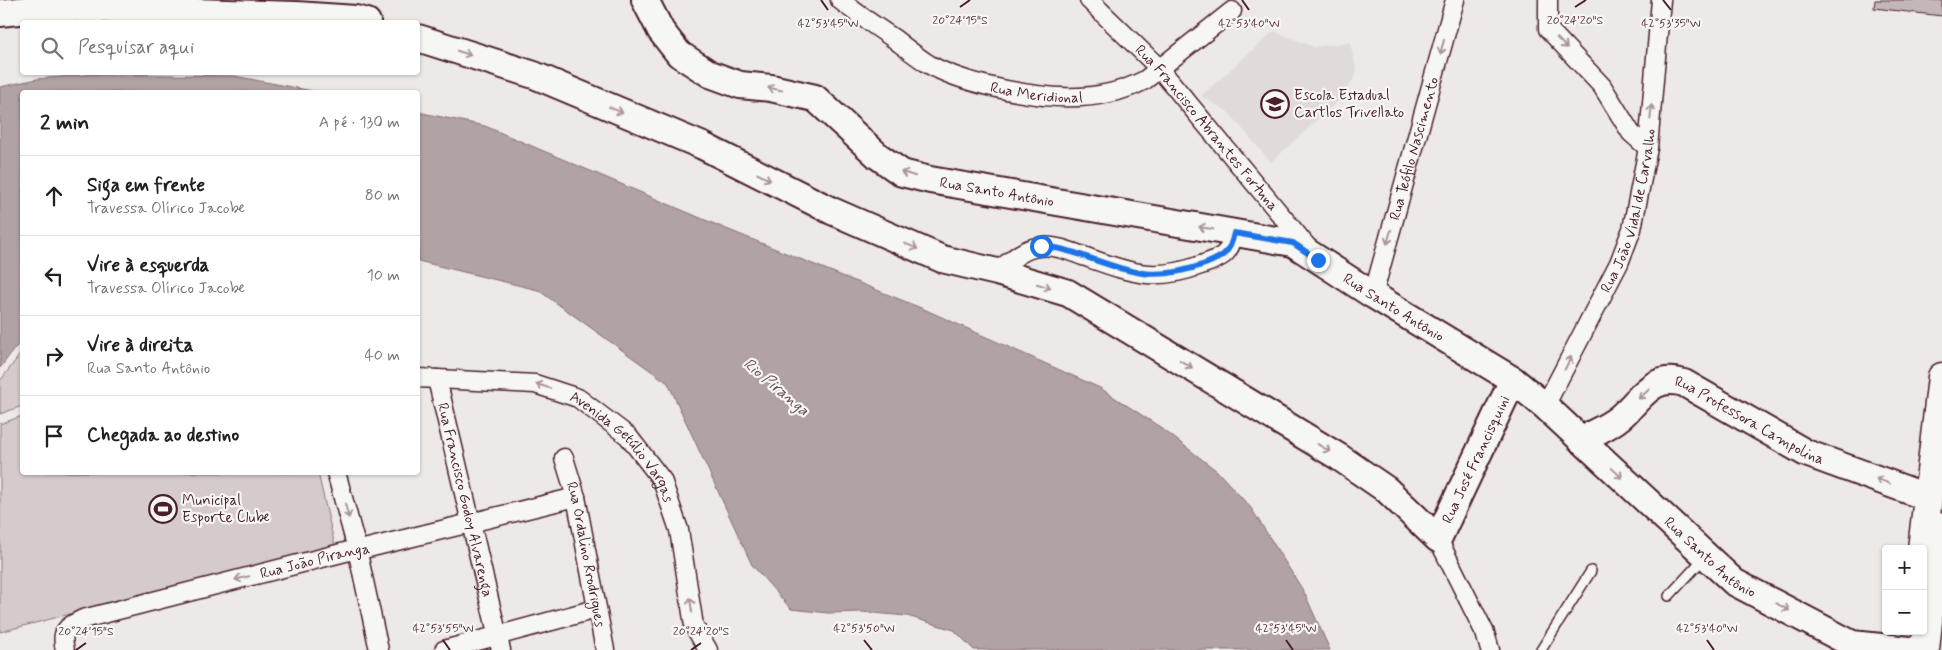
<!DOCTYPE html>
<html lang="pt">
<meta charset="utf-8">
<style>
:root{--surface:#fff;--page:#f6f6f6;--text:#202124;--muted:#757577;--line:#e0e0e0}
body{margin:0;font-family:Mynerve,sans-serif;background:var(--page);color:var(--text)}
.controls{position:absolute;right:15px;bottom:15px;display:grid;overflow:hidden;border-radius:5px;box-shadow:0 1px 4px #0004}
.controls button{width:45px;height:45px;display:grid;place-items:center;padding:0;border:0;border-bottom:1px solid var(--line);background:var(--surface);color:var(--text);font:25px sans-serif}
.stop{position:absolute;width:15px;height:15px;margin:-11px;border:4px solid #1a73e8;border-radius:50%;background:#fff}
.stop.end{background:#1a73e8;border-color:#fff;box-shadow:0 1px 5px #0008}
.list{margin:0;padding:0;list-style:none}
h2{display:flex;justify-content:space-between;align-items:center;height:65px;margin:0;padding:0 20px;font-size:21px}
h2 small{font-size:16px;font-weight:400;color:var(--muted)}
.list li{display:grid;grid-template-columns:32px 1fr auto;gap:15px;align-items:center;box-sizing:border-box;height:80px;padding:0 20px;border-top:1px solid var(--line)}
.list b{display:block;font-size:19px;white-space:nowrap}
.list p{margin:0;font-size:16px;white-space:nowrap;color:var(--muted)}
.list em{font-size:16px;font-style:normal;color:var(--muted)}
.icon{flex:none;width:28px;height:28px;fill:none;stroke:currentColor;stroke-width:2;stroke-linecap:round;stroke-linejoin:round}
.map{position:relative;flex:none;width:1942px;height:650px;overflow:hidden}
.search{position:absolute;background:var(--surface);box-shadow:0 1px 4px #0004;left:20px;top:20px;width:400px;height:55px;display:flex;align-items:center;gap:12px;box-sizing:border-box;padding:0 18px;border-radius:5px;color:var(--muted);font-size:19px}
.panel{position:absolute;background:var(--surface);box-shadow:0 1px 4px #0004;left:20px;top:90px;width:400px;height:385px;border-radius:5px}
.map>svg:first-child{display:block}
.built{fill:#e0dad8}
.green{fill:#d4cbca;stroke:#8f757a}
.water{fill:#b1a2a3;stroke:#886e73}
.building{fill:#c4b7b7;stroke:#4a1f2b}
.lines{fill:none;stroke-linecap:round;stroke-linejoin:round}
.service-casing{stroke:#4a1f2b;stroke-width:12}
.minor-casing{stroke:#4a1f2b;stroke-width:21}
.secondary-casing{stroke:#4a1f2b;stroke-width:30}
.primary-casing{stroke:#4a1f2b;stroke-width:31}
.service{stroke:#f6f6f2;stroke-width:9}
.minor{stroke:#f6f6f2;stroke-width:18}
.secondary{stroke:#f6f6f2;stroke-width:26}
.primary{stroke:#f6f6f2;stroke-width:28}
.oneway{stroke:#a99598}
.route{stroke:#1a73e8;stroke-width:6}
.ticks{fill:none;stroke:#4a1f2b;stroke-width:2}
.labels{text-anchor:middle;stroke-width:4.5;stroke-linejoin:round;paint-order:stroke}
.street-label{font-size:15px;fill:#4a1f2b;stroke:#f6f6f2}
.poi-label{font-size:15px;fill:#4a1f2b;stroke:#f6f6f2;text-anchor:start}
.water-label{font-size:16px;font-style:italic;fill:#6e4d55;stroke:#f6f6f2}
.ticks-label{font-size:12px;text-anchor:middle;fill:#4a1f2b;stroke:#f6f6f2;stroke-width:4.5;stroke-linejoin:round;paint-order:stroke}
</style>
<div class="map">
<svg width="1942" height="650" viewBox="0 0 1942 650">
<rect width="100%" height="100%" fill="#ece9e6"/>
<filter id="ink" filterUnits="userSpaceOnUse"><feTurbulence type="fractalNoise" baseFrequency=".02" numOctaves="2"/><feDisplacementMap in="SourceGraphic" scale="10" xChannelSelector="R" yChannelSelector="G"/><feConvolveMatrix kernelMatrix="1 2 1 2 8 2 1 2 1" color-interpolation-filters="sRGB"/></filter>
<g filter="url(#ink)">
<path class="built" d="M1274,31L1314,47L1350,42L1357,73L1343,96L1271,162L1227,111L1201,96Z"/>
<path class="green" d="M22,352V406L0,414V381Z
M22,416V472L318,473L335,546L0,632V424Z"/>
<path class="water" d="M96,74L234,76L318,92H22V341L15,348L0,368V87L37,79Z
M418,112L485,126L724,228L926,310L1100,388L1160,427L1217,471L1251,508L1304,592L1330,650H974L954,630L907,616L862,612L828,613L791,609L752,565L668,383L538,290L418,261Z"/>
<path class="building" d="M1875,0H1942V16L1874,8Z"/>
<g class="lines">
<defs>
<path id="service" d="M1669,596L1704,558
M1541,650L1591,571"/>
<g id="minor">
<path id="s1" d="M840,0C857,14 875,26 893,38C905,47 917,57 930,65C948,75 968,81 988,86C1039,98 1096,106 1145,80L1232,11"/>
<path id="s2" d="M1089,0L1159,68L1309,249"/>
<path d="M1548,0V29L1602,86L1631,133L1648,148"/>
<path d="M997,272C1009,262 1023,248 1039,247C1055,245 1069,251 1083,256C1129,272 1153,283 1201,265C1221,258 1230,255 1234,233"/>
<path id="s3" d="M1373,295L1455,0"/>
<path id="s4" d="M418,378L535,384L578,398L628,436L662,480L679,530L694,626L708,650"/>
<path id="s5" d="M437,379L501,650"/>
<path id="s6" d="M1545,406L1619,263L1632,229L1648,148L1661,0"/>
<path id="s7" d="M564,458L576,497L605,650"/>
<path d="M336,472L357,549L379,650"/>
<path d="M1438,539L1485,633L1490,650"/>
<path id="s8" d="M65,650C60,630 67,627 83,619L357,549H364L576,497"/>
<path d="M444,650L596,609"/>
</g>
<g id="secondary">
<path id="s9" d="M645,0L661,31L679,54L710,74L740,85L771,88L815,98L878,156L902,173L930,180L1293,243L1373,295L1513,380L1545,406L1734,582L1852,644L1910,650"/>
<path d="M0,13L45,8L89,9L296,15L356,19L367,22"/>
<path id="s10" d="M418,38L534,75L703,146L832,211L942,259L997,272L1068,293L1339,457L1387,490L1438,539L1513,380"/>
<path id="s11" d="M1581,440C1593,433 1608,427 1619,418C1641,400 1651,373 1684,383L1806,453L1929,498"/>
</g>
<path id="primary" d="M1922,549L1942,377
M1925,650L1938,527"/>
</defs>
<use href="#service" class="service-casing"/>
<use href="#minor" class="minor-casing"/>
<use href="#secondary" class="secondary-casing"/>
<use href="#primary" class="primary-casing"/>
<use href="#service" class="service"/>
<use href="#minor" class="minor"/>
<use href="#secondary" class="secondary"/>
<use href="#primary" class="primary"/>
</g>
<defs><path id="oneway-shaft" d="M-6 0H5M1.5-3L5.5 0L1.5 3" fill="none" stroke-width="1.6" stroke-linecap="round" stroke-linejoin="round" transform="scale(1.25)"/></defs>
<g class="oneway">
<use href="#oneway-shaft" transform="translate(1562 43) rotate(45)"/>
<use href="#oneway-shaft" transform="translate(1442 47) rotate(106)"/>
<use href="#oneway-shaft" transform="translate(464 53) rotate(17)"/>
<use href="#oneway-shaft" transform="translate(775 89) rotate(-169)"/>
<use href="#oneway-shaft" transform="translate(616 110) rotate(23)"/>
<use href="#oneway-shaft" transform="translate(1651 112) rotate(-85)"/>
<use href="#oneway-shaft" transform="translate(908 174) rotate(-162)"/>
<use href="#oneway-shaft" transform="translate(764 177) rotate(27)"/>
<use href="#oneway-shaft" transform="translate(1206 228) rotate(-170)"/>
<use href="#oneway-shaft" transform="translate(1389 237) rotate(106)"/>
<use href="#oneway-shaft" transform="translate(911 246) rotate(23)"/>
<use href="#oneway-shaft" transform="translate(1044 286) rotate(17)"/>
<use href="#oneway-shaft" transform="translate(1568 363) rotate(-63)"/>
<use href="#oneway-shaft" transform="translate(1186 364) rotate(31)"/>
<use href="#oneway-shaft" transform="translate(543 386) rotate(-163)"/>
<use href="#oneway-shaft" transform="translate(1644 394) rotate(138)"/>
<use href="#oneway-shaft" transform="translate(1324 448) rotate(31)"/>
<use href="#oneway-shaft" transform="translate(1617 473) rotate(43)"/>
<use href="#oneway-shaft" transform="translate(1883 481) rotate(-160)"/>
<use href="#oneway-shaft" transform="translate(347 511) rotate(75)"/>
<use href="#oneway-shaft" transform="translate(242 578) rotate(166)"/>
<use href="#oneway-shaft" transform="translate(691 605) rotate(-99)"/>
<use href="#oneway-shaft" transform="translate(1783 607) rotate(28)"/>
</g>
</g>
<g class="lines" filter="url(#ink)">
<path class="route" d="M1041,246C1057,247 1071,251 1086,257C1133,273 1155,282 1205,264C1223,257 1230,253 1234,233L1293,243L1318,260"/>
</g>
<path class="ticks" d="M821,0L828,10M1242,0L1249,10M1663,0L1671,10M960,7L970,0M1575,7L1586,0M443,640L450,650M864,640L872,650M1286,640L1293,650M1707,640L1714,650M76,650L86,643M691,650L701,643"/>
<defs>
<symbol id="school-ring" viewBox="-11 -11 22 22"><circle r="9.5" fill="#f6f6f2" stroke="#4a1f2b" stroke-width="1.5"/><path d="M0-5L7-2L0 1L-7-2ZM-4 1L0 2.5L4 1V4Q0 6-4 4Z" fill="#4a1f2b"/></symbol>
<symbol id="stadium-ring" viewBox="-11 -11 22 22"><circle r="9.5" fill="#f6f6f2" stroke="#4a1f2b" stroke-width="1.5"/><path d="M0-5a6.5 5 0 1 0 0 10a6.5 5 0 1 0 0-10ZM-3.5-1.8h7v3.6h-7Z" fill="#4a1f2b"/></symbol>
</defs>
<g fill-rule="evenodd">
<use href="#school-ring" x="1259" y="88" width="32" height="32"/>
<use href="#stadium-ring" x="147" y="493" width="32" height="32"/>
</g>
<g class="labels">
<g class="street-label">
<text dy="5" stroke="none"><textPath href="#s1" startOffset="222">Rua Meridional</textPath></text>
<text dy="5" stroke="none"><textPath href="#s2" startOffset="174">Rua Francisco Abrantes Fortuna</textPath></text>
<text dy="5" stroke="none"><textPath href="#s3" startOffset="152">Rua Teófilo Nascimento</textPath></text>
<text dy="5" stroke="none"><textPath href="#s9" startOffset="421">Rua Santo Antônio</textPath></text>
<text dy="5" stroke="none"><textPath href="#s6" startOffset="214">Rua João Vidal de Carvalho</textPath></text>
<text dy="5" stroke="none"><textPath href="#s9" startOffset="841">Rua Santo Antônio</textPath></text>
<text dy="5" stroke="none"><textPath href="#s11" startOffset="198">Rua Professora Campolina</textPath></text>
<text dy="5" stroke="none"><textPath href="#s4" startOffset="229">Avenida Getúlio Vargas</textPath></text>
<text dy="5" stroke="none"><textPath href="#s10" startOffset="1234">Rua José Francisquini</textPath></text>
<text dy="5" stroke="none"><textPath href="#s5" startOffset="124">Rua Francisco Godoy Alvarenga</textPath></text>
<text dy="5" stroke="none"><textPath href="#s7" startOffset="99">Rua Ordalino Rrodrigues</textPath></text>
<text dy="5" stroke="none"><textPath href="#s9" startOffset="1246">Rua Santo Antônio</textPath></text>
<text dy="5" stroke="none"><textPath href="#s8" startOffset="280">Rua João Piranga</textPath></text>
</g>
<g class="poi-label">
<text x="1294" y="100">Escola Estadual<tspan x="1294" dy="17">Cartlos Trivellato</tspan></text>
<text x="182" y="505">Municipal<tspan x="182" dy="17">Esporte Clube</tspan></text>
</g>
<g class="water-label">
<text transform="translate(777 386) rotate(40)" y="6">Rio Piranga</text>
</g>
</g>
<g class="ticks-label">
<text x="960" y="24">20°24'15"S</text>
<text x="1575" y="24">20°24'20"S</text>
<text x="828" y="27">42°53'45"W</text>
<text x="1249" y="27">42°53'40"W</text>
<text x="1671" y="27">42°53'35"W</text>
<text x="443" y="632">42°53'55"W</text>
<text x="864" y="632">42°53'50"W</text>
<text x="1286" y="632">42°53'45"W</text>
<text x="1707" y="632">42°53'40"W</text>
<text x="86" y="635">20°24'15"S</text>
<text x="701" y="635">20°24'20"S</text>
</g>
</svg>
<div class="controls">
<button>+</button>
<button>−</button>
</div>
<div class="stop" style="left:1041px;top:246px"></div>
<div class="stop end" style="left:1318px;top:260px"></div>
<div class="search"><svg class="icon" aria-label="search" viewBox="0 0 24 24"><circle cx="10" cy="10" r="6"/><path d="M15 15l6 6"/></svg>Pesquisar aqui</div>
<section class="panel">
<h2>2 min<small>A pé · 130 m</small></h2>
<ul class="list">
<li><svg class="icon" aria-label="ahead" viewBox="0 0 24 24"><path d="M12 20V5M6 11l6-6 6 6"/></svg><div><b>Siga em frente</b><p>Travessa Olírico Jacobe</p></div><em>80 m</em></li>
<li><svg class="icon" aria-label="left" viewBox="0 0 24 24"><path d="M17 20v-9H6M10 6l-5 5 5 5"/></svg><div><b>Vire à esquerda</b><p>Travessa Olírico Jacobe</p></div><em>10 m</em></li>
<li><svg class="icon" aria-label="right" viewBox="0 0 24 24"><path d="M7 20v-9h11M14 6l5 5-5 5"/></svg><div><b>Vire à direita</b><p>Rua Santo Antônio</p></div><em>40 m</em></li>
<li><svg class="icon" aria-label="arrive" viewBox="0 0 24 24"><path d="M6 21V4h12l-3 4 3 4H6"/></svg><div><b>Chegada ao destino</b></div></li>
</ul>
</section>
</div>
